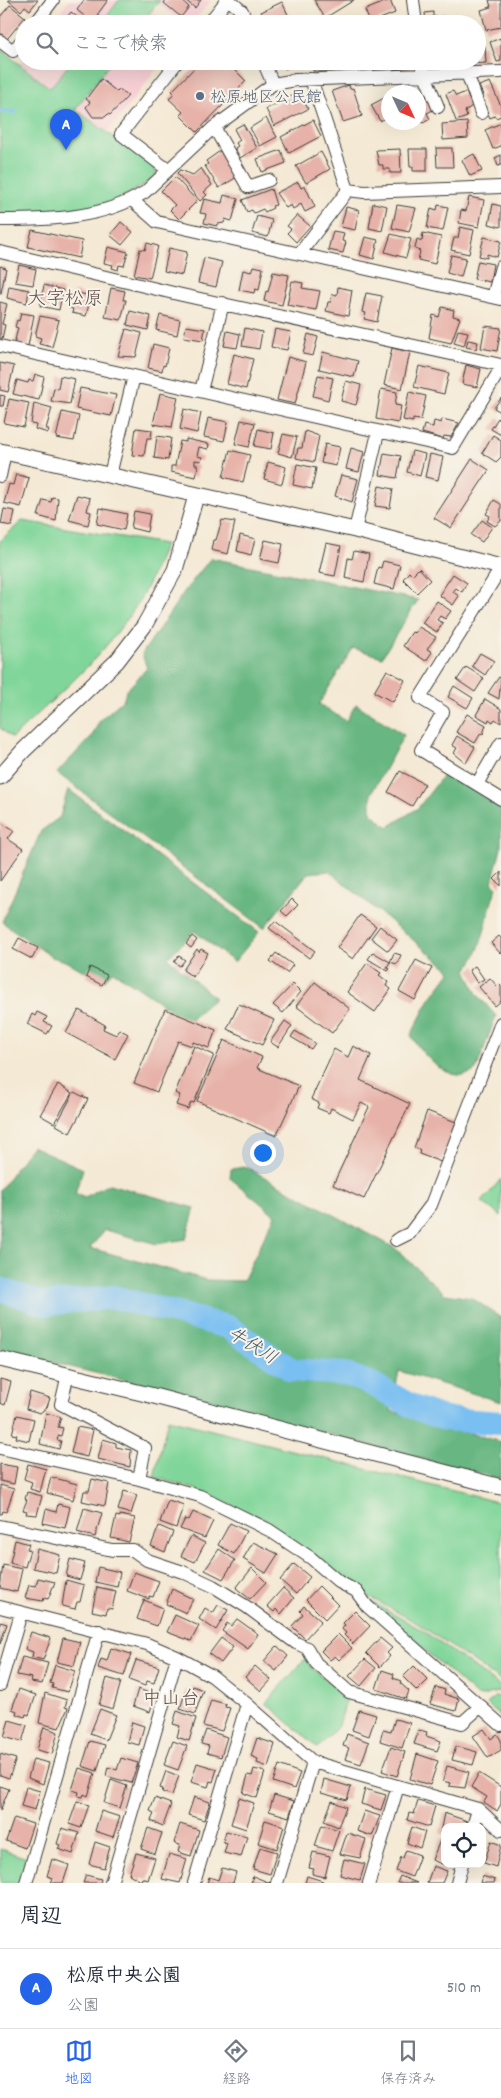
<!DOCTYPE html>
<html lang="ja">
<meta charset="utf-8">
<style>
:root{--surface:#fff;--page:#f6f6f7;--text:#1f2937;--muted:#747a83;--line:#e0e1e3;--accent:#2563eb}
body{margin:0;font-family:Dekko,"Klee One",sans-serif;background:var(--page);color:var(--text)}
.controls{position:absolute;right:15px;bottom:15px;display:grid;overflow:hidden;border-radius:10px;box-shadow:0 5px 20px #0002}
.controls button{width:45px;height:45px;display:grid;place-items:center;padding:0;border:0;border-bottom:1px solid var(--line);background:var(--surface);color:var(--text);font:25px sans-serif}
.compass{position:absolute;left:381px;top:85px;width:45px;height:45px;border-radius:50%;background:var(--surface);box-shadow:0 5px 20px #0002;rotate:134deg}
.you{position:absolute;left:262px;top:1152px;width:18px;height:18px;margin:-12px;border:4px solid #fff;border-radius:50%;background:#1a73e8;box-shadow:0 0 0 8px #1a73e833}
.badge{display:grid;place-items:center;width:32px;height:32px;border-radius:50%;background:var(--accent);color:#fff;font-size:16px;font-weight:700}
.pin{position:absolute;translate:-50% -41px;filter:drop-shadow(0 1px 2px #0008)}
.pin::after{content:'';position:absolute;top:26px;width:18px;height:15px;background:inherit;clip-path:polygon(0 0,100% 0,50% 100%)}
.list{margin:0;padding:0;list-style:none}
h2{display:flex;justify-content:space-between;align-items:center;height:65px;margin:0;padding:0 20px;font-size:21px}
h2 small{font-size:16px;font-weight:400;color:var(--muted)}
.list li{display:grid;grid-template-columns:32px 1fr auto;gap:15px;align-items:center;box-sizing:border-box;height:80px;padding:0 20px;border-top:1px solid var(--line)}
.list b{display:block;font-size:19px;white-space:nowrap}
.list p{margin:0;font-size:16px;white-space:nowrap;color:var(--muted)}
.list em{font-size:16px;font-style:normal;color:var(--muted)}
.icon{flex:none;width:28px;height:28px;fill:none;stroke:currentColor;stroke-width:2;stroke-linecap:round;stroke-linejoin:round}
.map{position:relative;flex:none;width:501px;height:1883px;overflow:hidden}
.search{position:absolute;background:var(--surface);box-shadow:0 5px 20px #0002;left:15px;right:15px;top:15px;height:55px;display:flex;align-items:center;gap:12px;box-sizing:border-box;padding:0 18px;border-radius:28px;color:var(--muted);font-size:19px}
.sheet{height:145px;background:var(--surface)}
nav{display:flex;justify-content:space-around;align-items:center;box-sizing:border-box;height:70px;border-top:1px solid var(--line);background:var(--surface);font-size:14px;color:var(--muted)}
nav a{display:grid;justify-items:center;gap:2px}
nav .on{color:var(--accent)}
.map>svg:first-child{display:block}
.built{fill:#f7cfd4}
.green{fill:#80d69a;stroke:#4e795b}
.forest{fill:#68b782;stroke:#426a4f}
.lines{fill:none;stroke-linecap:round;stroke-linejoin:round}
.stream{stroke:#7abff1;stroke-width:4}
.river{stroke:#7abff1;stroke-width:24}
.building{fill:#e7b2a9}
.minor-casing{stroke:#3c3b38;stroke-width:14}
.tertiary-casing{stroke:#3c3b38;stroke-width:17}
.minor{stroke:#fff;stroke-width:12}
.tertiary{stroke:#fff;stroke-width:15}
.service-dot{fill:#5c6f8a;stroke:#f7f3e8;stroke-width:2}
.labels{text-anchor:middle;stroke-width:4;stroke-linejoin:round;paint-order:stroke}
.service-label{font-size:16px;fill:#4e5e75;stroke:#f7f3e8;text-anchor:start}
.water-label{font-size:18px;font-style:italic;fill:#3d5567;stroke:#f7f3e8}
.quarter-label{font-size:19px;fill:#63504d;stroke:#f7f3e8}
</style>
<div class="map">
<svg width="501" height="1883" viewBox="0 0 501 1883">
<rect width="100%" height="100%" fill="#f7f3e8"/>
<filter id="ink" filterUnits="userSpaceOnUse"><feTurbulence type="fractalNoise" baseFrequency=".02" numOctaves="2"/><feDisplacementMap in="SourceGraphic" scale="10" xChannelSelector="R" yChannelSelector="G"/><feConvolveMatrix kernelMatrix="1 2 1 2 8 2 1 2 1" color-interpolation-filters="sRGB"/></filter>
<filter id="wash" filterUnits="userSpaceOnUse"><feTurbulence type="fractalNoise" baseFrequency=".0096" numOctaves="4" result="noise"/><feDisplacementMap in="SourceGraphic" scale="20" xChannelSelector="R" yChannelSelector="G"/><feGaussianBlur stdDeviation="1.12" result="paint"/><feColorMatrix in="noise" values="0 0 0 0 0 0 0 0 0 0 0 0 0 0 0 0 0 1.4 0 .05"/><feComposite in="paint" operator="in"/></filter>
<g filter="url(#wash)">
<rect width="100%" height="100%" fill="#f4e9d4"/>
<path class="built" d="M69,0H119L101,24H51Z
M160,0H211L192,24H184L157,3Z
M151,11L169,24H141Z
M24,59V61H72L50,88L19,64Z
M112,61H163L107,133L75,109Z"/>
<path class="green" d="M119,0H160L141,24H101Z
M0,49L50,88L72,61H112L75,109L155,168L156,175C111,215 57,212 0,216Z
M22,521L165,544C155,569 144,597 127,619C95,665 52,700 12,738L0,728V541Z
M501,1179V1216L482,1202Z
M168,1419L501,1503V1681L417,1623L366,1595L357,1583L342,1576L267,1521L195,1489L154,1477Z
M368,1600L422,1630L501,1687V1691L478,1697Z
M307,1657L311,1667L347,1698L339,1725L318,1748L266,1703Z
M501,1696V1716L487,1704L494,1697Z
M0,1849L27,1858L21,1883H0Z"/>
<path class="forest" d="M211,558L418,600L382,657L353,648L319,704L346,721L356,704L404,735L371,794V813L388,827L418,808L445,773L501,807V848L492,882L497,887C486,913 485,948 466,970L477,994L496,1016L476,1070C452,1088 421,1055 411,1035L430,999L451,971L329,871L308,873L264,928L57,773L92,736L100,720L124,699L126,691L147,668L142,654L186,589Z
M68,789L259,932L234,962L194,931L168,958L215,998L188,1021L113,971L103,982L68,962L52,957L2,922L41,831L60,817Z
M32,1146L83,1169L75,1193L85,1197L109,1184L195,1208L186,1239L157,1244L105,1230L90,1248L207,1280L243,1281L275,1215L230,1178L231,1169L246,1167L395,1248L445,1294L472,1298L501,1318V1402L399,1371L391,1411L501,1442V1479C334,1437 168,1389 0,1350V1190Z"/>
<g class="lines">
<path class="stream" d="M0,111L16,112"/>
<path class="river" d="M0,1289L44,1304L114,1297L228,1327L292,1370L345,1374L372,1384L413,1407L445,1419L501,1423"/>
</g>
<g id="blocks">
<path class="building" d="M8,0H38L30,10L25,6L21,11Z
M84,0H108L97,15L101,18L99,20L100,24H94L77,10Z
M166,0H181L189,7L181,17L164,3Z
M185,0H201L195,8Z
M314,0H354L325,18Z
M390,0L395,13L370,23L365,10Z
M489,0H501V27L486,30L481,10L491,7Z
M282,2L290,19L281,24H266L261,12Z
M10,5L25,17L7,39L0,33V17Z
M71,12L86,24H62Z
M433,12V17L444,16L445,24H426L425,13Z
M501,38V61L497,62L490,42Z
M485,46L486,63L458,65V61H477V47Z
M201,61H226L246,81L197,132L180,115L183,112L169,99L174,93L172,91Z
M281,61H300L285,69Z
M313,61H333V71H313Z
M336,61H365L367,66L359,68L357,63L350,65V69L339,72Z
M391,61H411V67L392,69Z
M101,79L117,92L119,90L128,96L110,115L108,114L105,117H93L86,107L90,102L86,99Z
M490,82L501,106V116L496,118L495,116L490,118L480,96L483,95L479,86Z
M349,85L350,89L353,88L362,116L343,122L332,91Z
M453,91L456,96L466,92L472,106L465,111L467,117L456,121L446,94Z
M300,92L308,109L274,126L266,109Z
M388,96V117L380,121L371,105Z
M418,96L420,99L426,96L433,110L427,113L430,119L423,123L418,116Z
M266,118L277,137L260,146L250,128Z
M313,120L321,136L289,153L281,137Z
M467,122L468,138L443,140L442,124Z
M501,123V146L493,149L485,130Z
M243,124L257,148L240,158L235,148L238,146L236,143L240,140L234,129Z
M436,148H452L453,167H437Z
M400,149L401,173H390V169H383V165H379L376,150Z
M409,149H427V171H413V167H410Z
M281,150L286,163L262,172L257,159Z
M220,151L237,177L219,188L205,166L208,164L206,161Z
M321,152L330,169L306,183L296,166Z
M474,154L482,171L470,176L462,160Z
M501,155V165L498,166L495,158Z
M201,168L212,185L204,192L207,195L200,201L177,173L180,170L193,175Z
M175,177L197,201L179,219L170,210L175,205L161,191Z
M298,182L301,188L305,186L315,207L305,212L301,204L293,209L291,205L286,208L276,193Z
M271,189L276,205L272,206L273,208L265,212L263,209L254,213L252,210L247,212L242,200Z
M224,195L238,199L232,221L225,219L224,223L218,224L217,226L204,223L206,214L200,213L204,199L222,203Z
M469,197L484,200L479,227L459,223L461,210L466,211Z
M373,203L387,206L382,231L369,228Z
M493,204L501,206V227L489,224Z
M397,205L416,208L409,232L392,228Z
M438,205L448,207L443,231L427,228L431,208L437,210Z
M346,207L359,210L355,230L341,227Z
M297,215L310,226L296,242L287,233L291,229L287,226Z
M257,216L272,220L268,237L252,233Z
M121,222L133,232L122,245L110,235Z
M460,227L474,230L469,254L451,250L454,238H458Z
M32,230L82,241L79,258L28,247Z
M333,231L344,233L342,241L346,242L343,253L328,250Z
M423,233L441,237L435,264L418,260L420,251L415,249L417,239L422,241Z
M391,234L411,239L406,258L385,252Z
M365,237L378,240L374,259L360,255Z
M484,237L501,241L497,257L487,254V258L479,256Z
M147,243L158,246L150,278L134,275L140,249L145,250Z
M108,247L128,252L124,266L119,265L118,270L112,268L113,265L104,263Z
M169,248L187,252L182,275L164,271Z
M451,255L466,258L461,277L447,273Z
M204,258L222,262L216,287L198,283Z
M478,261L493,264L490,282L474,279Z
M19,265L36,269L33,285L15,282Z
M0,266L6,268L1,293H0Z
M253,266L263,268L259,290L255,289L254,293L239,290L243,270L251,272Z
M273,272L289,275L282,305L264,301L266,291L268,292Z
M292,281L303,283L302,288L320,291L316,310L287,305Z
M44,285L63,290L59,310L40,306Z
M9,286L29,290L27,303L7,298Z
M338,287L352,290L348,316L326,311L328,302H331L332,294L337,295Z
M111,288L125,291L123,300H126L121,320L105,317Z
M74,292L91,296L86,316L72,313L73,309L69,308Z
M366,293L382,296L377,322L364,319L366,313L362,312Z
M0,302L7,304L2,324L5,325L2,339L0,338Z
M442,307L454,310L453,316L460,318L451,343L429,338L433,315L439,317Z
M130,311L151,316L148,330L127,325Z
M21,313L34,315L28,346L14,344L18,328L15,327L17,320L19,321Z
M160,315L180,320L177,335L156,330Z
M40,316L59,320L52,347L39,344L41,338L35,336Z
M186,326L205,329L203,340L184,337Z
M485,326L501,328L497,351L481,348Z
M245,328L262,332L259,349L242,346Z
M126,329L142,333L136,357L118,356Z
M275,329L291,332L287,350L271,347Z
M458,330L468,332L464,346L454,343Z
M227,331L240,334L237,348L224,346Z
M308,334L318,337L313,356L303,354Z
M468,340L478,342L476,349L466,347Z
M153,344L169,348L165,366L163,365L162,371L148,368Z
M392,348L410,352L402,389L384,385Z
M323,352L358,361L354,377L319,369Z
M234,354L253,359L246,389L227,384Z
M288,357L306,362L295,404L277,400Z
M0,363L14,366L8,392L0,390Z
M466,365L481,369L477,387L462,384Z
M419,366L449,373L444,394L414,387Z
M35,374L44,377L39,400L13,394L17,380L28,383L29,380L33,381Z
M318,375L333,378L328,400L313,396Z
M60,376L75,379L70,404L51,401L54,388L58,389Z
M346,381L361,385L356,405L341,401Z
M80,388L116,395L111,416L76,409Z
M381,389L397,392L395,405L401,406L398,423L376,419Z
M409,392L426,396L421,420L413,419V422L403,420Z
M160,393L178,397L172,427L153,424Z
M0,395L5,396L3,406H0Z
M501,398V412L494,408Z
M9,399L29,403L24,427L4,423Z
M34,403L52,408L46,429H49L48,433L35,429L36,425L31,424Z
M184,409L201,413L197,433L180,429Z
M62,412L79,416L74,441L56,438Z
M208,418L228,422L224,441L204,437Z
M498,418L501,419V435L491,429Z
M442,419L459,423L451,437L444,436L443,439L422,433L424,425L433,427L434,421L441,423Z
M241,420L255,423L249,447L235,444Z
M136,428L152,430L151,438H147L144,456L132,455Z
M258,429L274,433L271,449L254,446Z
M305,431L319,436L314,462L296,458L298,448H302Z
M283,434L297,437L292,457L278,453Z
M493,435L501,440V457L496,462L482,453Z
M157,436L171,438L168,460L154,458Z
M186,439L209,444L208,449L199,447L197,456L202,457L201,461L195,460V465H198L196,477L171,472V466H175L180,441L186,442Z
M325,444L340,447L336,466L321,463Z
M351,448L364,452L359,472L346,469Z
M230,450L250,455L243,482L223,477Z
M412,451L425,454L420,476L407,472Z
M384,453L401,456L397,478L380,475Z
M430,454L443,457L438,480L425,477Z
M472,459L489,470L451,528L434,518Z
M268,462L286,467L282,484L264,479Z
M297,464L316,468L312,489L293,485Z
M16,474L29,478L21,507L4,503L9,484L13,485Z
M341,475L358,479L352,502L335,496Z
M379,486L393,489L390,508L375,506Z
M77,495L90,498L87,511L91,512L88,525L69,520Z
M52,497L58,498L56,521L38,516L43,500L51,502Z
M494,500L501,504V521L495,526L487,521L490,516L486,514Z
M100,508L127,514L124,530L97,524Z
M4,509L15,511L12,526L1,524Z
M134,511L150,514L147,532L131,528Z
M222,520L235,522L228,554L211,550L213,540H216Z
M482,520L492,527L482,542L471,535Z
M240,535L255,539L251,555L237,551Z
M265,540L283,544L279,563L260,559Z
M326,543L341,546L335,576L319,573Z
M354,551L369,554L364,582L345,578L348,558L352,559Z
M383,561L400,565L394,589L374,584L378,567L381,568Z
M419,568L430,580L417,593L403,579L409,572L412,575Z
M453,574L467,583L462,592L456,588L453,592L459,596L453,605L439,595Z
M437,601L451,611L445,619L440,616L437,620L443,623L437,632L422,623Z
M419,627L436,637L427,649L432,652L426,661L403,646L412,632L415,633Z
M480,653L494,661L485,675L472,666Z
M466,667L484,678L475,692L457,680Z
M387,670L405,680L393,702L374,692Z
M499,677L501,678L499,699L488,693Z
M454,686L473,698L467,708L448,697Z
M485,699L501,709V723L495,719L493,722L489,719L488,722L476,715Z
M467,714L486,725L483,734L481,733L475,743L456,732Z
M457,736L475,747L466,763L454,753L457,748L452,745Z
M400,771L425,784L412,806L388,792Z
M0,822L14,831L8,839L23,849L0,881Z
M501,872V886L494,879Z
M292,899L298,905L287,916L281,911Z
M360,915L376,926L353,959L337,948Z
M275,921L315,951L309,958L269,928Z
M380,926L397,940L388,951L371,938Z
M192,936L197,940L191,948L186,944Z
M499,936L501,938V954L491,943Z
M19,938L38,948L32,959L13,949Z
M197,949L199,952L201,949L208,953L193,977L183,970Z
M373,952L390,962L387,967L390,969L388,971L368,959Z
M276,953L293,965L287,973L270,961Z
M394,953L401,955L397,964L390,962Z
M179,956L185,960L180,966L174,962Z
M416,960L432,968L415,1000L399,991Z
M367,963L381,973L379,975L388,982L386,986L391,989L375,1012L347,992Z
M475,966L484,979L477,983L469,970Z
M90,967L107,975L102,985L86,977Z
M490,978L497,986L499,984L501,986V1001L495,1006L479,987Z
M315,982L350,1009L332,1033L296,1006Z
M293,984L301,992L283,1013L273,1005Z
M239,1004L274,1020L262,1045L227,1029Z
M165,1009L216,1030L209,1048L193,1042L192,1046L178,1041L157,1092L134,1083Z
M79,1010L105,1025L103,1029L116,1035L119,1029L128,1034L115,1059L66,1033Z
M37,1012L47,1017L44,1022L52,1026L47,1034L27,1024L32,1014L35,1016Z
M285,1021L292,1026L278,1047L270,1042Z
M295,1031L315,1043L311,1049L291,1037Z
M224,1040L262,1057L257,1068L299,1086L276,1136L197,1101Z
M194,1046L214,1055L194,1103L191,1102L188,1109L176,1105L180,1095L175,1093Z
M353,1046L371,1055L360,1080L410,1104L364,1199L333,1185L369,1107L361,1103L353,1119L331,1108L329,1113L317,1108L319,1103L311,1099L334,1049L348,1057Z
M58,1084L72,1093L54,1123L40,1115Z
M74,1092L88,1099L70,1133L56,1125Z
M427,1111L456,1122L441,1162L419,1154L420,1150L414,1148Z
M0,1379L11,1382L5,1405L0,1403Z
M30,1392L50,1398L47,1407L40,1413L26,1409Z
M46,1413L61,1417L58,1427L63,1428L61,1436L59,1435L57,1440L61,1441L59,1449L40,1444Z
M17,1415L34,1419L29,1441L16,1438L17,1435L12,1434Z
M77,1427L93,1430L87,1457L71,1453Z
M103,1439L116,1443V1447L131,1450L130,1467L98,1459Z
M0,1464L17,1467L14,1484L0,1481Z
M28,1464L46,1469L40,1492L30,1489L32,1482L24,1479Z
M51,1477L77,1484L73,1500L47,1493Z
M92,1479L109,1483L105,1506L82,1501L84,1491H89Z
M0,1485L14,1489L6,1512L3,1511L2,1514H0Z
M124,1491L137,1495L131,1514L118,1510Z
M27,1492L42,1496L37,1515L26,1514L27,1511L23,1510L27,1500L25,1499Z
M168,1500L184,1505L176,1528L160,1522Z
M58,1504L70,1507L65,1528L43,1523L46,1509L56,1512Z
M84,1508L102,1513L95,1537L77,1532Z
M193,1512L213,1521L205,1538L180,1529L185,1519L189,1520Z
M120,1515L135,1518L129,1542L111,1538L116,1516L120,1517Z
M230,1523L246,1531L234,1554L218,1545Z
M159,1526L173,1532L165,1552L151,1546Z
M191,1536L205,1543L195,1562L181,1556Z
M15,1540L29,1544L27,1549L30,1550L25,1567L10,1563Z
M253,1542L278,1554L266,1573L243,1559Z
M37,1549L60,1555L56,1573L33,1568Z
M219,1549L235,1560L223,1579L205,1570Z
M70,1559L85,1563L80,1580L66,1576Z
M294,1564L310,1577L296,1594L280,1580Z
M3,1565L22,1569L17,1592L0,1588Z
M98,1567L120,1572L117,1587L95,1582Z
M252,1568L266,1582L250,1599L236,1588Z
M134,1572L159,1581L153,1597L149,1596V1599L127,1591Z
M38,1578L55,1582L48,1599L44,1598L43,1601L25,1598L29,1585L36,1586Z
M66,1580L84,1585L80,1602H77L75,1609L62,1606Z
M319,1586L338,1605L325,1619L306,1600Z
M97,1587L116,1591L112,1609L107,1608L106,1614L92,1611Z
M283,1588L294,1598L281,1614L276,1609L274,1612L267,1606Z
M172,1589L193,1599L186,1613L166,1604Z
M144,1600L163,1608L157,1626L137,1619Z
M218,1605L228,1610L216,1630L199,1619L205,1608L213,1613Z
M304,1606L321,1621L305,1639L292,1626L303,1614L300,1611Z
M355,1611L370,1626L353,1644L344,1635L346,1633L342,1629L345,1625L343,1623Z
M175,1615L199,1626L191,1641L167,1632Z
M237,1619L258,1634L248,1649L222,1631L227,1623L231,1626Z
M0,1622L7,1624L0,1644Z
M31,1632L51,1638L43,1660L32,1657L33,1652L25,1649Z
M338,1634L352,1648L339,1660L335,1656L330,1660L321,1651Z
M63,1638L80,1642L74,1666L57,1662Z
M221,1638L233,1647L221,1663L209,1654Z
M380,1638L392,1648L387,1653L390,1656L380,1667L366,1653Z
M277,1646L288,1656L276,1671L264,1661Z
M111,1648L131,1654L124,1676L98,1668L101,1659L107,1661Z
M22,1657L48,1663L42,1684L31,1682L32,1678L17,1675Z
M365,1659L376,1668L361,1686L349,1676Z
M136,1660L159,1667L154,1683L147,1681L145,1686L129,1680Z
M55,1665L75,1671L68,1692L52,1688L53,1684L50,1683Z
M255,1666L271,1680L261,1691L245,1677Z
M414,1666L428,1680L417,1691L403,1677Z
M382,1670L394,1674L393,1678L401,1681L400,1683L409,1691L406,1699L376,1689Z
M107,1678L121,1682L113,1709L99,1705Z
M193,1686L203,1690L195,1714L180,1709L186,1690L191,1692Z
M436,1687L445,1690L444,1694L459,1699L456,1711L430,1704Z
M19,1689L36,1695L29,1715L26,1714L25,1717L16,1714L17,1711L12,1709Z
M138,1689L155,1695L150,1712L133,1706Z
M45,1693L67,1700L65,1707L68,1708L59,1728L39,1723Z
M211,1700L226,1704L225,1707L230,1708L222,1731L203,1726Z
M100,1709L116,1715L106,1740L90,1734Z
M359,1710L376,1715L369,1736L352,1730Z
M177,1711L196,1718L189,1741L177,1737L180,1726L173,1724Z
M395,1719L410,1723L402,1748L380,1741L383,1730L391,1732Z
M9,1720L27,1725L22,1742L4,1737Z
M132,1722L144,1726L139,1745L127,1742Z
M44,1727L58,1732L52,1754L37,1750Z
M484,1729L491,1739L497,1734L501,1740V1750L488,1758L473,1736Z
M206,1730L227,1737L221,1757L207,1753L209,1746L201,1744Z
M419,1730L427,1732L426,1736L441,1741L437,1751L414,1744Z
M347,1734L369,1742L361,1764L345,1759L349,1748L343,1746Z
M257,1738L275,1744L268,1767L257,1763L258,1759L251,1756Z
M90,1741L105,1745L97,1771L82,1766Z
M173,1741L187,1746L178,1770L164,1765Z
M456,1746L477,1752L473,1765L452,1760Z
M391,1747L405,1752L397,1776L382,1771Z
M0,1754L16,1759L9,1778L0,1775Z
M417,1754L438,1761L430,1785L410,1779Z
M121,1758L138,1763L131,1783L106,1776L108,1767L117,1770Z
M33,1759L49,1763L43,1784L28,1778Z
M197,1763L217,1769L213,1782L210,1781L208,1787L191,1782Z
M279,1765L300,1773L294,1789L273,1782Z
M447,1766L469,1772L465,1788L449,1786L450,1783L443,1781Z
M79,1768L95,1773L88,1796L84,1794L83,1797L78,1796L79,1792L72,1790Z
M254,1769L265,1772L257,1798L243,1793L248,1775L252,1776Z
M166,1771L179,1776L172,1795L162,1792L163,1789L160,1788Z
M479,1773L501,1787V1804L497,1811L484,1802L487,1797L471,1787Z
M324,1779L351,1787L347,1800L321,1793Z
M111,1780L127,1786L120,1808L104,1803Z
M0,1786L9,1789L0,1811Z
M26,1787L40,1791L35,1810L21,1806Z
M365,1789L386,1795L381,1810L361,1804Z
M274,1795L294,1801L289,1817L269,1811Z
M194,1797L210,1802L204,1820L188,1815Z
M155,1798L171,1804L163,1826L151,1821L154,1813L150,1811Z
M239,1798L254,1803L246,1829L231,1824Z
M77,1801L89,1805L81,1828L69,1824Z
M332,1801L346,1807L338,1827L324,1821Z
M418,1801L435,1806L429,1827L407,1820L409,1813L414,1814Z
M101,1811L120,1817L113,1837L95,1831Z
M364,1811L380,1816L372,1836L357,1831Z
M444,1813L467,1821L465,1827H445V1835L440,1833Z
M14,1818L33,1824L25,1848L6,1841Z
M265,1820L284,1826L277,1849L258,1843Z
M180,1824L199,1830L191,1856L178,1852L180,1845L174,1843Z
M322,1825L339,1830L332,1851L315,1846Z
M412,1827L425,1832L420,1848L407,1843Z
M62,1828L79,1833L73,1854L58,1849L60,1845L57,1844Z
M148,1828L162,1833L155,1854L141,1849Z
M226,1831L247,1836L241,1857L224,1853L227,1843L223,1842Z
M347,1833L366,1839L360,1858L340,1854Z
M441,1838L445,1840V1864H456L454,1869L432,1860Z
M491,1841L501,1845L496,1867L484,1863Z
M95,1842L110,1847L104,1868L89,1864Z
M260,1847L277,1852L270,1874L253,1869Z
M406,1850L420,1855L412,1877L396,1871L401,1857L403,1858Z
M313,1852L330,1856L325,1877L312,1874L314,1869L309,1868Z
M136,1853L155,1858L148,1880L142,1878L141,1881L129,1874Z
M169,1854L187,1859L180,1883L162,1879Z
M52,1859L69,1865L63,1883H51L53,1878L47,1876Z
M344,1859L365,1864L360,1880L340,1875Z
M433,1866L447,1871L442,1883H427Z
M222,1868L236,1872L233,1883H207L209,1877L218,1880Z
M86,1875L101,1879L100,1883H83Z
M253,1876L270,1883H251Z
M307,1876L323,1881V1883H305Z
M400,1876L417,1883H397Z
M482,1876L495,1880L494,1883H480Z"/>
</g>
</g>
<g filter="url(#ink)">
<use href="#blocks" fill-opacity="0" stroke="#3c3b38" stroke-width="1"/>
<g class="lines">
<defs>
<path id="minor" d="M229,0L242,11L247,24
M413,0L416,24
M35,24L53,0
M208,24L227,0
M0,41L13,51L24,38
M263,61L273,84
M421,61L423,75
M467,73L481,113
M425,75L438,107
M311,79L348,190L364,192L501,187
M214,127L248,187L269,180
M168,170L121,134L178,61
M132,200L157,222L501,299
M0,220C47,220 104,219 145,192L213,128L273,84L296,80L501,72
M0,252L182,295L501,365
M300,253L348,190
M493,297L501,267
M0,346L453,448L501,368
M201,391L223,303
M110,475L134,376
M0,476L5,452
M355,530L378,433
M501,568L420,698L443,712L421,750L501,799
M477,784L501,743
M396,1240L410,1233L431,1205L501,1023
M68,1374L61,1404L145,1448L139,1479
M0,1448L139,1479L200,1496L269,1530L311,1558L339,1582L356,1591L367,1606L501,1725
M0,1526L112,1550H133L147,1560L183,1572L213,1586L247,1607L296,1643L307,1648L316,1663L349,1692L462,1723L481,1706
M0,1607L147,1644L177,1657L212,1676L247,1704L313,1762L478,1809L501,1830
M0,1685L21,1613
M473,1827L478,1809
M26,1883L99,1631
M111,1883L177,1657
M194,1883L247,1704
M277,1883L313,1762
M369,1883L398,1786
M457,1883L462,1864"/>
<path id="tertiary" d="M0,451L355,530L501,567
M0,777L23,751L117,661L144,626L175,570L196,496
M0,1359L150,1395L501,1487"/>
</defs>
<use href="#minor" class="minor-casing"/>
<use href="#tertiary" class="tertiary-casing"/>
<use href="#minor" class="minor"/>
<use href="#tertiary" class="tertiary"/>
</g>
</g>
<circle class="service-dot" cx="200" cy="96" r="5"/>
<g class="labels">
<g class="service-label">
<text x="210" y="102">松原地区公民館</text>
</g>
<g class="water-label">
<text transform="translate(253 1345) rotate(32)" y="6">牛伏川</text>
</g>
<g class="quarter-label">
<text x="65" y="304">大字松原</text>
<text x="171" y="1704">中山台</text>
</g>
</g>
</svg>
<div class="controls">
<button><svg class="icon" aria-label="locate" viewBox="0 0 24 24"><circle cx="12" cy="12" r="6"/><path d="M12 2v4M12 18v4M2 12h4M18 12h4"/></svg></button>
</div>
<svg class="compass" viewBox="-18 -18 36 36"><path d="M0-13l5 13h-10z" fill="#e53935"/><path d="M0 13l5-13h-10z" fill="#747a83"/></svg>
<div class="you"></div>
<div class="pin badge" style="left:66px;top:150px">A</div>
<div class="search"><svg class="icon" aria-label="search" viewBox="0 0 24 24"><circle cx="10" cy="10" r="6"/><path d="M15 15l6 6"/></svg>ここで検索</div>
</div>
<section class="sheet">
<h2>周辺<small></small></h2>
<ul class="list">
<li><span class="badge">A</span><div><b>松原中央公園</b><p>公園</p></div><em>510 m</em></li>
</ul>
</section>
<nav>
<a class="on"><svg class="icon" aria-label="map" viewBox="0 0 24 24"><path d="M3 6l6-2 6 2 6-2v14l-6 2-6-2-6 2zM9 4v14M15 6v14"/></svg>地図</a>
<a><svg class="icon" aria-label="directions" viewBox="0 0 24 24"><path d="M12 3l9 9-9 9-9-9zM9 14v-3h6M13 9l2 2-2 2"/></svg>経路</a>
<a><svg class="icon" aria-label="saved" viewBox="0 0 24 24"><path d="M7 4h10v16l-5-4-5 4z"/></svg>保存済み</a>
</nav>
